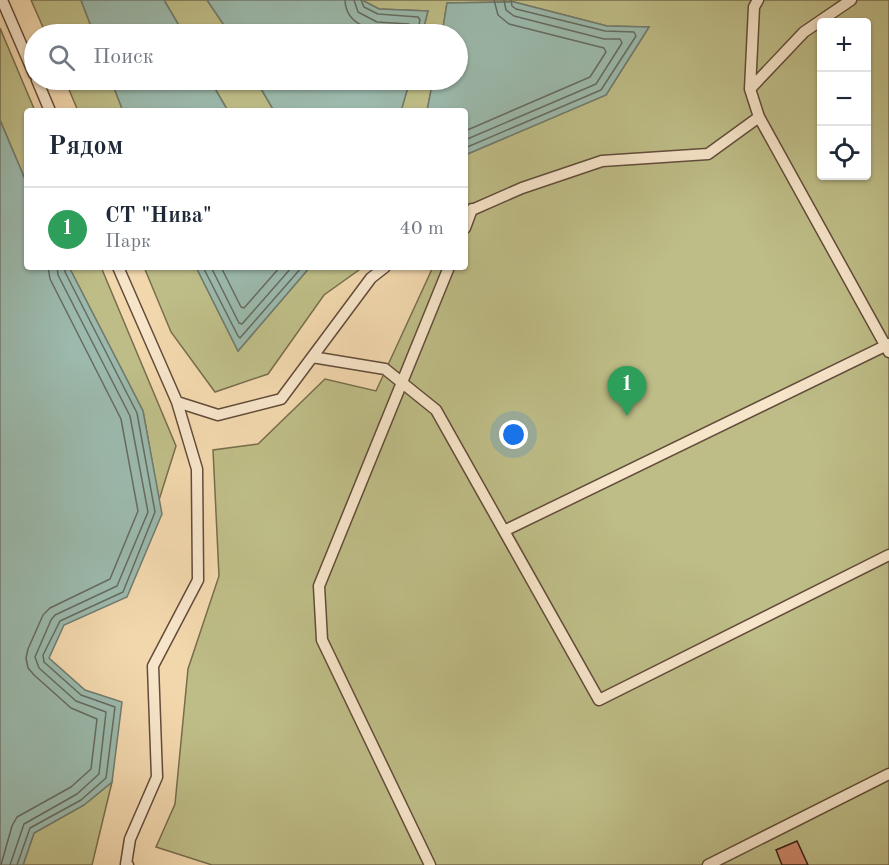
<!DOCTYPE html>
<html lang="ru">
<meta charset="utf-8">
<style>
:root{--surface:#fff;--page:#f2f2f3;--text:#1f2937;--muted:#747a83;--line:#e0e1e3;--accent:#8f2418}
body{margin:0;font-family:"Old Standard TT",serif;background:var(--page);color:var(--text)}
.controls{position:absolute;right:18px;top:18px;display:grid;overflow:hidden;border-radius:6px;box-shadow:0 2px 4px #0004}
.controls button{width:54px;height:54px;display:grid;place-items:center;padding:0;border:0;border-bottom:2px solid var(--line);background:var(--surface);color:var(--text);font:30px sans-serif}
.you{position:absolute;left:514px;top:435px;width:21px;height:21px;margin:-15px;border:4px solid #fff;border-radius:50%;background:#1a73e8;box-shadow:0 0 0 9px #1a73e833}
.badge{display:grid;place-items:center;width:39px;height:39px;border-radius:50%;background:var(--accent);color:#fff;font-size:20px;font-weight:700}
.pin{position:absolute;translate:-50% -50px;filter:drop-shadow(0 2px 3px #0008)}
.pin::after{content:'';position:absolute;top:32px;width:21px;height:18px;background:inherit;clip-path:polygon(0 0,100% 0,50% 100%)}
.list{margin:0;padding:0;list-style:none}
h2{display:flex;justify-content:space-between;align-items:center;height:78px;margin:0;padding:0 24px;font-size:26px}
h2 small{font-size:20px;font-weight:400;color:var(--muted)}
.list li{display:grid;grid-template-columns:39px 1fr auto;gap:18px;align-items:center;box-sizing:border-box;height:84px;padding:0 24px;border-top:2px solid var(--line)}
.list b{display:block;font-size:22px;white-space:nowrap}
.list p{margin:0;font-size:20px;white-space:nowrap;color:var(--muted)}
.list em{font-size:20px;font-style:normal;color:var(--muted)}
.icon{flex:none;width:33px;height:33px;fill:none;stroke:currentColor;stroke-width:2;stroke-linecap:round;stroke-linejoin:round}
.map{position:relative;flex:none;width:889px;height:865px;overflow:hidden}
.search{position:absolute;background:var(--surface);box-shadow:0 2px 4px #0004;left:24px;top:24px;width:444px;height:66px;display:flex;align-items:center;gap:15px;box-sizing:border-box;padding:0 21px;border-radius:33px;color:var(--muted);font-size:22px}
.panel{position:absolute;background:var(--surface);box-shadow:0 2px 4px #0004;left:24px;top:108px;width:444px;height:162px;border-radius:6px}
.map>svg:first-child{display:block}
.green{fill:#bebd87;stroke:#786d4d;stroke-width:1.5;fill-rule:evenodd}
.water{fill:#9bb9ac;stroke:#717b6f;stroke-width:1.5}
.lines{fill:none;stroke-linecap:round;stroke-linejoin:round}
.shore{stroke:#666b60;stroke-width:1.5}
.building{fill:#ce876b;stroke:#321d13;stroke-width:1.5}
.lane-casing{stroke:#624c3a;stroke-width:13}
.lane{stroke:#f7e5ca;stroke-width:10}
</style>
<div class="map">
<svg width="889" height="865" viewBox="0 0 889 865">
<rect width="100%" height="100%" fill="#f2d7ad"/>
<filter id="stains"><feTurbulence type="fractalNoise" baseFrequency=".00333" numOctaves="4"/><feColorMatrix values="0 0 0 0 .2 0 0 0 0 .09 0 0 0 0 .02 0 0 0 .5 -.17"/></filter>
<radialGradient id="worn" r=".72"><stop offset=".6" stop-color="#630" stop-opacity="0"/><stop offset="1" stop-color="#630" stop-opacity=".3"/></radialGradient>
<path class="green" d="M31,0H81L94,34H46Z
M164,0H207L230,34H184Z
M362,0H889V865H212L156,847L175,804L188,669L219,576L213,450L258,444L325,379L376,391L433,267H465V155L606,95L649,27L607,26L514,2L447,3L442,34H422L428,11L379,9ZM822,22H866V176H822Z
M0,28L35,111H27V184L0,120Z
M65,80H111L123,111H78Z
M210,80H256L274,111H228Z
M410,80H433L427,111H401Z
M69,267H101L176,446L159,500L143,411Z
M144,267H196L238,351L310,267H363L324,295L268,374L215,392L171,332Z
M112,782L92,865H23L34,833L84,805Z"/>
<path class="water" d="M81,0H164L184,34H94Z
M207,0H362L379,9L428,11L422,34H230Z
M514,2L607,26L649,27L606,95L465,155V111H427L433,80H458V34H442L447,3Z
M111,80H210L228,111H123Z
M256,80H410L401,111H274Z
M0,120L27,184V267H69L143,411L162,514L127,597L64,625L49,658L85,690L122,702L112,782L84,805L34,833L23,865H0Z
M196,267H310L238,351Z"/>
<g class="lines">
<path class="shore" d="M345,0C346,28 376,31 397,32L400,34
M354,0L358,12L377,22L409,24V34
M361,0L364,7L378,14L418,17L420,20L417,34
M465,131L590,77L606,52L604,48L509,24L498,15L494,0
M465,140L596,84L622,43L620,39H604L514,16L506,10L504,0
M465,148L601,90L636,36L634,32L605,31L516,9L512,6L511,0
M203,267L238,336L240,338L302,267
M211,267L239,323L242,324L292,267
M221,267L241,307L244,308L280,267
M1,865L12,826L17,817L71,787L91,769L97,719L71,708L34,675L28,668L26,658L28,649L43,615L50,608L110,579L138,511L121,419L50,279L48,267
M10,865L24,824L77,794L99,774L106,712L76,701L39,668L35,657L51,620L55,615L117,586L148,512L130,416L58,275L57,267
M17,865L30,828L81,800L106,778L115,707L81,695L44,662L43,655L60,621L123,592L155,512L137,413L65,272V267"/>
</g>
<path class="building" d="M797,841L808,865H782L776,850Z"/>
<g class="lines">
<defs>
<path id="lane" d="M2,0L34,74
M37,80L50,111
M750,89L754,7L758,0
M759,117L750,89L804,32L851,0
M465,213L522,188L602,161L708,154L759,117L889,352
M465,228L472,209
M118,267L177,402L218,415L281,399L371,278L385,267
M312,357L385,369L436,410L599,700L889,555
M504,531L889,344
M128,865L126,864L130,839L157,777L153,666L198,580L197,469L177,402
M430,865L322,640L319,586L449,267
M708,865L889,774"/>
</defs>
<use href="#lane" class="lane-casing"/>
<use href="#lane" class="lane"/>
</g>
<rect width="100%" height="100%" filter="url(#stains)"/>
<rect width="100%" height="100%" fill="url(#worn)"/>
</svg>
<div class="controls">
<button>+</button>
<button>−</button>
<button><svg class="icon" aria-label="locate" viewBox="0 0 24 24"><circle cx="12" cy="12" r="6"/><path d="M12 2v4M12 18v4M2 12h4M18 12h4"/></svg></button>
</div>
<div class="you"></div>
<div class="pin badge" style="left:627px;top:416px;background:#2e9e5b">1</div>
<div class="search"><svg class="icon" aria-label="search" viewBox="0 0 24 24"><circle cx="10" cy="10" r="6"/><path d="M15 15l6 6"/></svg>Поиск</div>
<section class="panel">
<h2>Рядом<small></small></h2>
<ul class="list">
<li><span class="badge" style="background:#2e9e5b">1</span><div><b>СТ &quot;Нива&quot;</b><p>Парк</p></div><em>40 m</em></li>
</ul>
</section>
</div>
